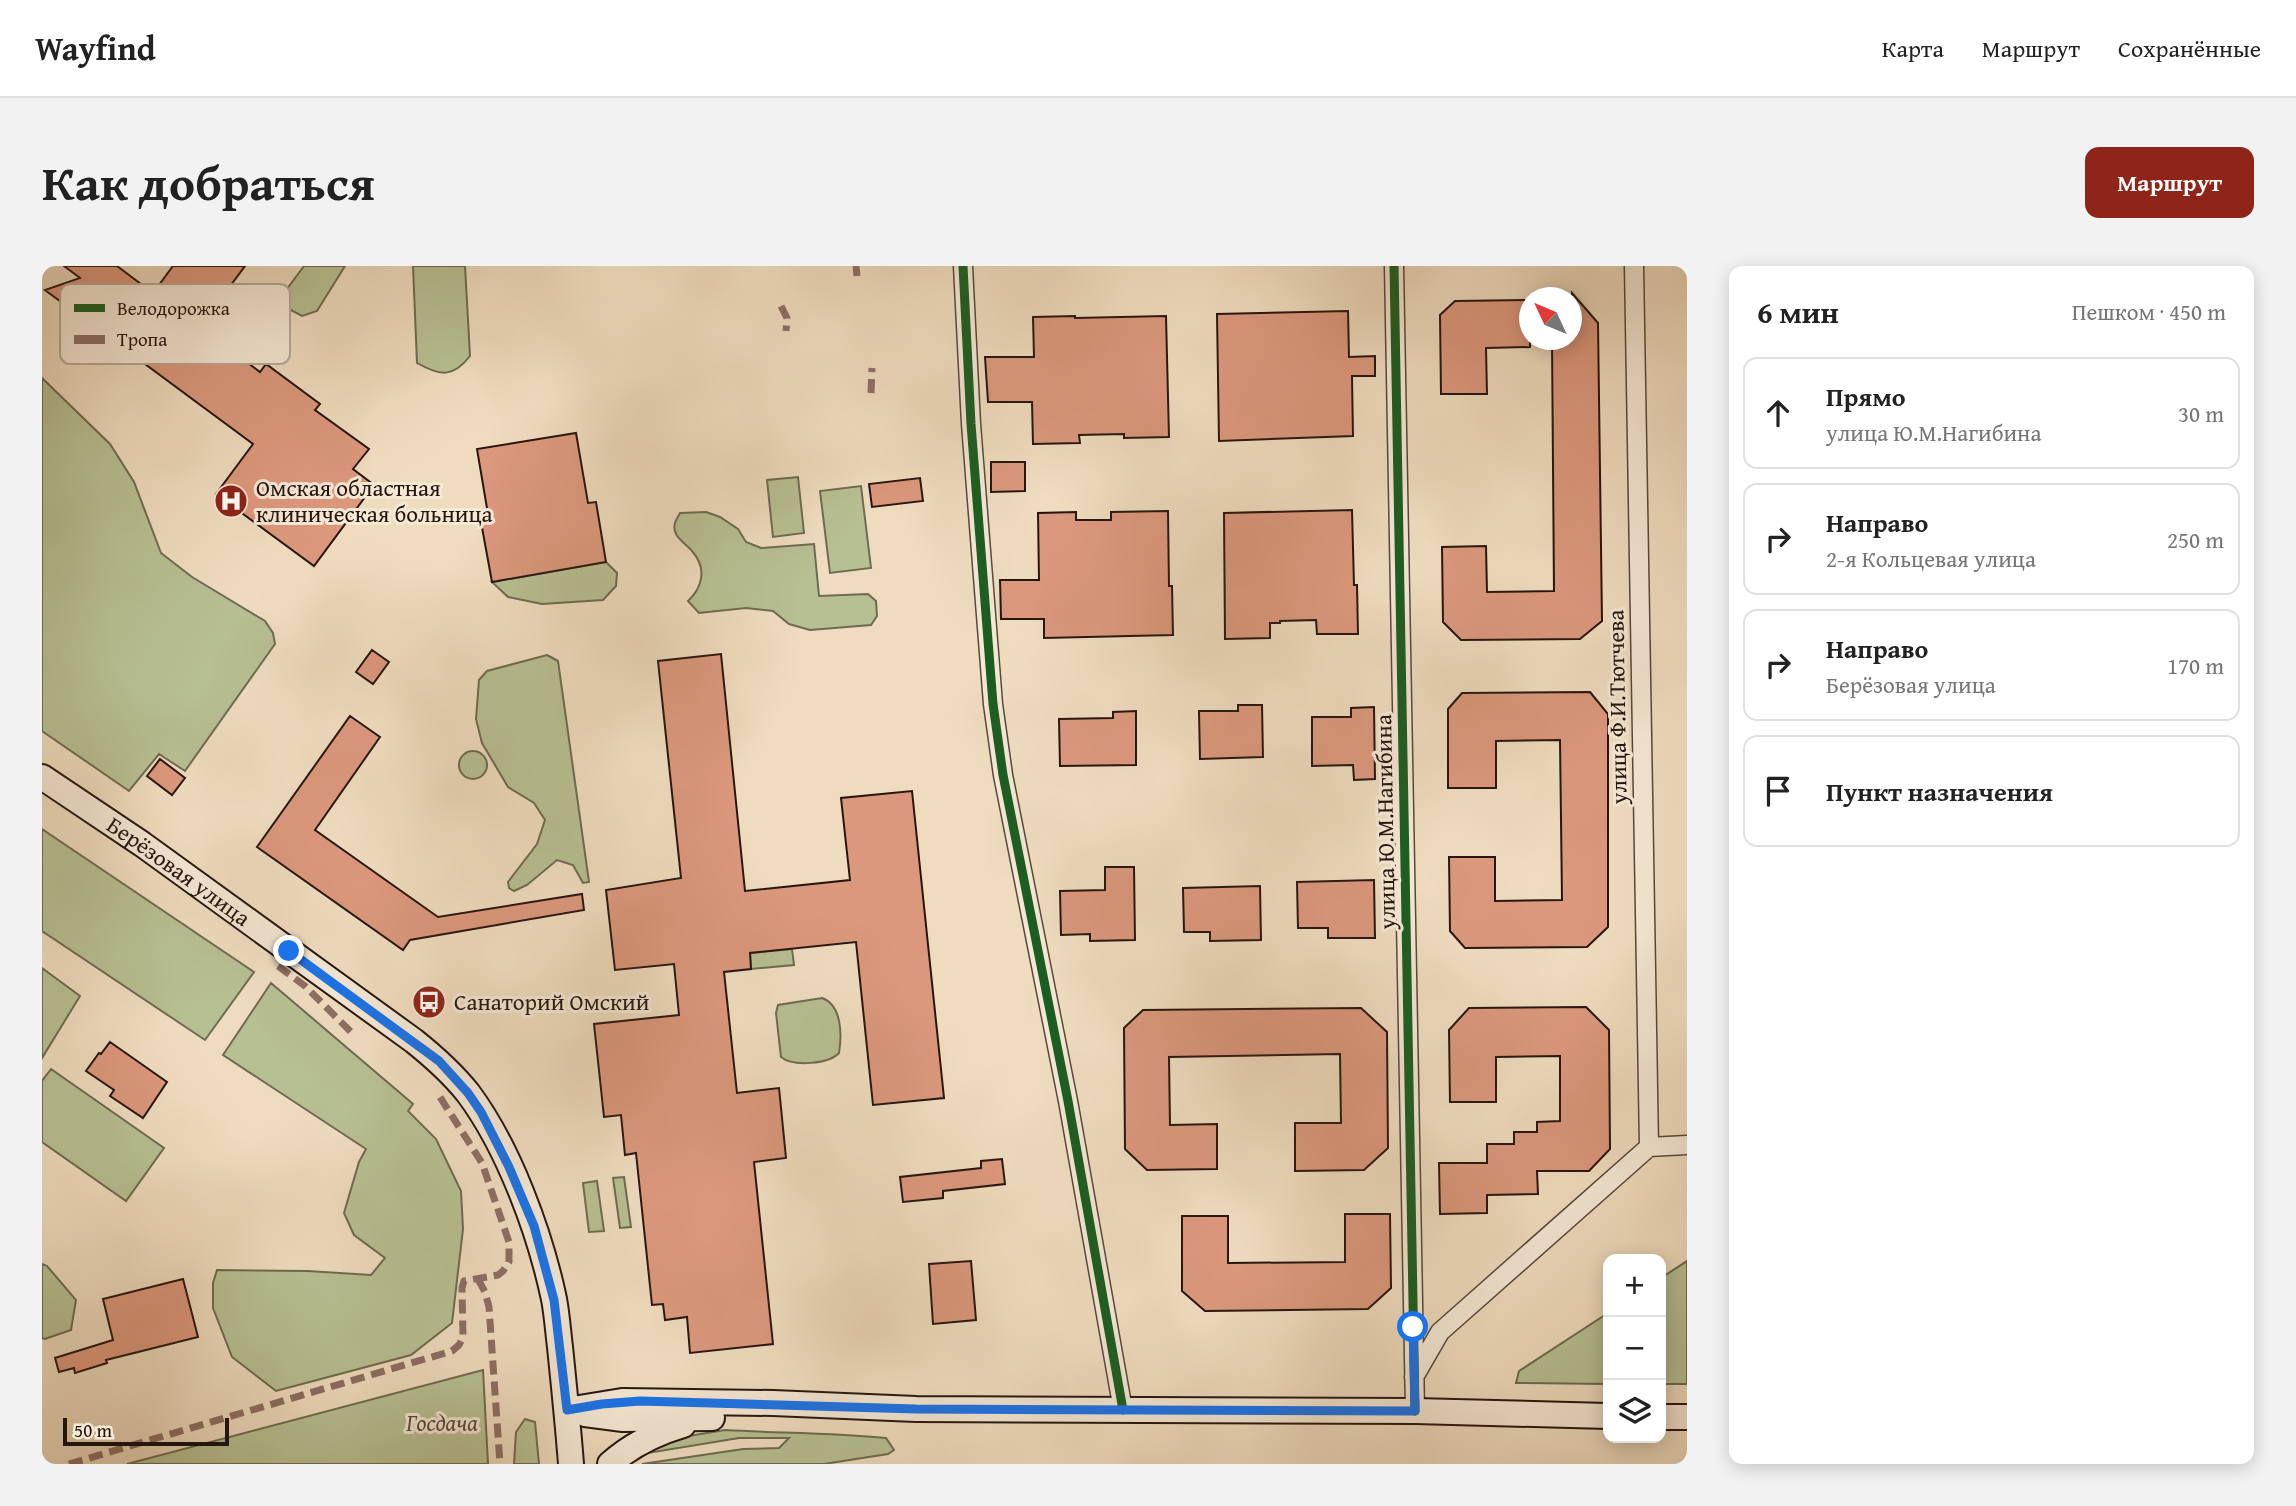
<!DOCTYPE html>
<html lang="ru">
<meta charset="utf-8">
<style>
:root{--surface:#fff;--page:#f2f2f2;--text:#222;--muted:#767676;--line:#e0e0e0;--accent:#8f2418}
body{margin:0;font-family:"Gentium Book Plus",serif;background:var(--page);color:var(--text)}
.controls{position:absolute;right:21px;bottom:21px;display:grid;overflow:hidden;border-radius:14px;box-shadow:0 4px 18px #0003}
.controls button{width:63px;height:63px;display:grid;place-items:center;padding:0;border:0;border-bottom:2px solid var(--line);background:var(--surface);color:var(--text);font:35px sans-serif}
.compass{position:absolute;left:1477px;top:21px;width:63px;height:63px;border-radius:50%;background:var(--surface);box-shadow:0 4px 18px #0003;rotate:314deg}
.scale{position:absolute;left:21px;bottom:18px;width:166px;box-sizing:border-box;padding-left:7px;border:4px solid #261610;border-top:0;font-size:19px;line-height:24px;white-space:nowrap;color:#261610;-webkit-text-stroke:5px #f5e8d5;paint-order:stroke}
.stop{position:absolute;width:21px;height:21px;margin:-16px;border:5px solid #1a73e8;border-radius:50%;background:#fff}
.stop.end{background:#1a73e8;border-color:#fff;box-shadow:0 2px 7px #0008}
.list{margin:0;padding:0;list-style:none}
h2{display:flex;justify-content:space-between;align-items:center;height:91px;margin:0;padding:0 28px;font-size:30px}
h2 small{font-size:23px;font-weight:400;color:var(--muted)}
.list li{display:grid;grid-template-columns:46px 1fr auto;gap:21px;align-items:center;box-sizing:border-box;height:112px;margin:0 14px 14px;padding:0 14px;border:2px solid var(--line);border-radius:14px}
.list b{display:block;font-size:26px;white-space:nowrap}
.list p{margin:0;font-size:23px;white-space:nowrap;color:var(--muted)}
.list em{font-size:23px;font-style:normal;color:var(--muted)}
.icon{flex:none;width:38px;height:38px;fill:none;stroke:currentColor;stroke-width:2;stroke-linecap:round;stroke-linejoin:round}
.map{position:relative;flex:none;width:1645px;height:1198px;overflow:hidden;border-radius:14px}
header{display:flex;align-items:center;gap:42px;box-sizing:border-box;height:98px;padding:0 35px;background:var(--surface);border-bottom:2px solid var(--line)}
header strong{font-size:33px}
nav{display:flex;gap:38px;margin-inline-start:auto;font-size:24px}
.intro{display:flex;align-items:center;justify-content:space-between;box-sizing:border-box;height:168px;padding:0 42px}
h1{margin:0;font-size:49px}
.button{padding:18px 32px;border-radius:14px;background:var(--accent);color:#fff;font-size:24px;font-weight:700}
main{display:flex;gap:42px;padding:0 42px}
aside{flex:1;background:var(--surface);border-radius:14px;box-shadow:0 4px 18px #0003}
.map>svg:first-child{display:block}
.green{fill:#b7c093;stroke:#6e6b52;stroke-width:2}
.building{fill:#dc987d;stroke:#261610;stroke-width:2}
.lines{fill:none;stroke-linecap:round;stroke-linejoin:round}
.street-casing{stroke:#58483c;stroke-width:21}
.secondary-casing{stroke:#261610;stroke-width:28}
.street{stroke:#f5e8d5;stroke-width:18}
.secondary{stroke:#f5e8d5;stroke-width:24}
.quiet{stroke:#8d6e63;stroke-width:7;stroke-dasharray:14 7;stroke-linecap:butt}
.cycleway-casing{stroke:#f5e8d5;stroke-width:13}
.cycleway{stroke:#1b5e20;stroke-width:9}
.route{stroke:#1a73e8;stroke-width:9}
.labels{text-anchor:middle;stroke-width:6;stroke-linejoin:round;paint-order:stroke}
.poi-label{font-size:23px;fill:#261610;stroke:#f5e8d5;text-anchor:start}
.street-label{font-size:23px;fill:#261610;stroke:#f5e8d5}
.park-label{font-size:23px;font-style:italic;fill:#524937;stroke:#f5e8d5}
.key{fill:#f5e8d5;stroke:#b7a99a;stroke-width:2}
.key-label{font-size:19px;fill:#261610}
</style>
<header>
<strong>Wayfind</strong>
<nav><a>Карта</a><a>Маршрут</a><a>Сохранённые</a></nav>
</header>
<div class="intro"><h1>Как добраться</h1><a class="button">Маршрут</a></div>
<main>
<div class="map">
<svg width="1645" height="1198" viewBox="0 0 1645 1198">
<rect width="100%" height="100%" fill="#efdcbf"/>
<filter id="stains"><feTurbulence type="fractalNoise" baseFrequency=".00286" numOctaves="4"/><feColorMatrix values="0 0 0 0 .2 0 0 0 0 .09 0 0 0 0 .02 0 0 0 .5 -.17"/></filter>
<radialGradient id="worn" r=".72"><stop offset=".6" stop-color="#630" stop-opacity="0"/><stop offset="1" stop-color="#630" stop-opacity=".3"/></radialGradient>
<path class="green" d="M262,0H303L275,45L260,50L247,43L242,27Z
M371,0H423L428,90C411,112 398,110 375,97Z
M0,112L68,178L92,216L119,287L150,311L223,355L231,367L233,378L143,505L117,488L87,525L0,465Z
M756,211L762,267L731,271L725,214Z
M819,220L829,302L788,307L778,225Z
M664,246L678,251L696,263L704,276L719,282L772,278L777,330L826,328L834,335L835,350L829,359L768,364L747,358L731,345L704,342L657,347L646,335C661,321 665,302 650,285C646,280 637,274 634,268C630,260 634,254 638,247Z
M564,296L575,307L574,320L561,334L500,338L466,331L450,316Z
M505,389L516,395L547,616L541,617L531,599L515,594L485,619L472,625L467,622L466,616L495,578L503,554L492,537L466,521L440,477L434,453L437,414L445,405Z
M417 499a14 14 0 1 1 28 0a14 14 0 1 1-28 0Z
M0,563L212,706L163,774L0,665Z
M750,683L752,699L709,703L708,687Z
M0,702L38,730L0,792Z
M229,717L371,838L366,845L394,873L419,925L421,963L410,1057L369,1089L234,1125L190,1091L171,1042V1017L175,1004L266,1005L329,1009L343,992L312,969L302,947L317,896L324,883L181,789Z
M780,732C800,739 800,769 797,787C787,798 751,801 739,791L734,747L736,739Z
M9,803L122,882L84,935L0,876V815Z
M582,911L589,961L578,962L571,912Z
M555,915L562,965L547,966L541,917Z
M1645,995V1118H1619V1012Z
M0,998L5,1000L34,1034L29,1064L3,1073L0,1072Z
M1566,1047V1118L1474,1117L1477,1105Z
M441,1104L446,1198H85Z
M483,1153L493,1156L497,1198H472L474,1166Z
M683,1164C737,1167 791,1167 844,1172L852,1184L846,1188L782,1198H600L701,1183L737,1182L747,1172H697L606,1187L622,1174Z"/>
<path class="building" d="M22,0H75L111,27L131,0H203L158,61L218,106L224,98L278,138L273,144L327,183L311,203L332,219L272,300L174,228L211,178L3,24L38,12Z
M1530,27L1556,57L1560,355L1538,373L1419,374L1401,356L1400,281L1444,280L1445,326L1512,325L1510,74H1530Z
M1488,34V81L1444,82L1445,128H1399L1398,49L1413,35Z
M1306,45L1307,91L1333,90V110H1310L1311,170L1177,175L1175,48Z
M1033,50V52L1124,50L1127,171L1082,172V168L1037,169L1038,177L991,178L990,136H946L943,91H992L991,51Z
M534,167L546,237L554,236L564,296L450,316L439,256L447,254L435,183Z
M949,196H983V225L949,226Z
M878,212L881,235L830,241L827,218Z
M1310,244L1312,319H1315L1316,368H1275L1274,354L1238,355V357H1228V372L1183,373L1182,247Z
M1126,245L1127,320H1130L1131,369L1002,372V353H959L958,314H997L996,247L1034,246V254H1069V246Z
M330,384L347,396L331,418L314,406Z
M679,388L703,625L808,614L799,532L870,525L902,832L831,839L814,676L708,687L709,703L682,706L695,827L737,822L744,892L712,896L731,1078L648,1087L645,1051L623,1054L621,1038L610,1039L594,887L583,889L579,849L562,851L552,758L637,749L632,698L573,704L564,624L639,612L616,395Z
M1548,426L1566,448V661L1545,681L1423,682L1408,665L1407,591H1453V635L1520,634L1518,474L1454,475V522H1406V443L1420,427Z
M1196,439H1220L1221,491L1158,493L1157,445H1196Z
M1332,441L1333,513L1312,514L1311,499L1270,500V451H1309V442Z
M1094,445V499L1018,500L1017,453L1071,452V446Z
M308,450L338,471L273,564L396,651L540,628L542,644L368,674L361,684L215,581Z
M118,493L143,512L130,529L105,510Z
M1063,601H1092L1093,674L1048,675V668L1019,669L1018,625L1063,624Z
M1332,614L1333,672H1286V662H1256L1255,616Z
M1218,620L1219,674L1168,675V666H1142L1141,622Z
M1544,741L1567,764L1568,883L1547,905H1495L1496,928L1445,929V947L1398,948L1397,897H1445V878H1472V866H1495V856L1518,855V790L1454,791V836H1408L1407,764L1427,742Z
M1319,742L1345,766L1346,882L1322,904L1253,905V857H1299L1298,788L1127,791L1128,859L1175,858V903L1105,904L1083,883L1082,762L1101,744Z
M68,776L125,816L101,852L68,830L72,824L44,805L57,787L59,788Z
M960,893L963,918L901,925V932L861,936L858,911L939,902V895Z
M1303,948H1348L1349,1022L1326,1043L1163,1045L1140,1025V950H1186V997L1303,996Z
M929,995L934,1054L891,1058L887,998Z
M141,1013L156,1071L64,1094L65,1097L33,1107L32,1102L17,1106L13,1092L71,1074L61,1033Z"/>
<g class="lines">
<defs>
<path id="street" d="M921,0L929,158L951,438L961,509L1026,835L1081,1144
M1352,0L1373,1145
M1592,0L1607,881
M1372,1111L1398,1066L1607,881L1645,879"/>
<g id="secondary">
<path id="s1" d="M0,511L100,578L372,775C392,791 410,807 426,827C467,882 498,967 512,1033C515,1049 516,1065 518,1081C522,1120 526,1159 529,1198"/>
<path d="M525,1144L580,1135L731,1137L874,1143L1373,1145L1566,1150"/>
<path d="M543,1148L581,1153L670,1152"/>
<path d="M1619,1151H1645"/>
<path d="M568,1198C589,1179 614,1167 641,1159"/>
</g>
</defs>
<use href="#street" class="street-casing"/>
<use href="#secondary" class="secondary-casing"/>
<use href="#street" class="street"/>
<use href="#secondary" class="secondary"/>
<path class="quiet" d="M814,0L815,10
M739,40L745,52L744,65
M829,127L830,102
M236,700L263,720L313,770
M436,1013L443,1026L447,1041L458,1198
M27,1198L410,1085L417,1079L421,1071L420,1022L422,1015L456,1009L461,1005L467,996V976L440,897L396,828"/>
<defs>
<path id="cycleway" d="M921,0L929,158L951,438L961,509L1026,835L1081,1144
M1352,0L1373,1145"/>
</defs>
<use href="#cycleway" class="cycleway-casing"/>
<use href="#cycleway" class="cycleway"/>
</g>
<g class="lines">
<path class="route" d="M247,685L397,795L426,827L439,846L467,901L492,960L512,1034L525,1144L560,1138L598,1135L874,1143L1373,1145L1371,1061"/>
</g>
<defs>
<symbol id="hospital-disc" viewBox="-11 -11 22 22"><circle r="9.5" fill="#8f2418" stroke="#f5e8d5"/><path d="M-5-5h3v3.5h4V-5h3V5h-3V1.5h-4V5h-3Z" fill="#fff"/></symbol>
<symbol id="bus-disc" viewBox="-11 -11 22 22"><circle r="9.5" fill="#8f2418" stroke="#f5e8d5"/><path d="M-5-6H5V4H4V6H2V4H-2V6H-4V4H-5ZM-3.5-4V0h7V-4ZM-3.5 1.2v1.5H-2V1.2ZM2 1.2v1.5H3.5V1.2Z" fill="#fff"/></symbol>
</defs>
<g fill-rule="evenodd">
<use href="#hospital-disc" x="170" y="216" width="38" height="38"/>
<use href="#bus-disc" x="368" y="717" width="38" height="38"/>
</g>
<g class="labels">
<g class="poi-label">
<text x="214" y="230">Омская областная<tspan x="214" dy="26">клиническая больница</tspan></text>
<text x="412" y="744">Санаторий Омский</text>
</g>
<g class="street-label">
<text transform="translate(1575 441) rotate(-91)" y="8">улица Ф.И.Тютчева</text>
<text transform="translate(1343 556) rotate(-91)" y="8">улица Ю.М.Нагибина</text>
<text dy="8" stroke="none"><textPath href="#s1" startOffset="166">Берёзовая улица</textPath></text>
</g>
<g class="park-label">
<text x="400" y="1165">Госдача</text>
</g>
</g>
<rect x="18" y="18" width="230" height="80" rx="10" class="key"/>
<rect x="32" y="38" width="31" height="8" fill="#1b5e20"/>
<rect x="32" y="69" width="31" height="9" fill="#8d6e63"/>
<g class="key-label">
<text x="75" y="49">Велодорожка</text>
<text x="75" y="80">Тропа</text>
</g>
<rect width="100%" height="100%" filter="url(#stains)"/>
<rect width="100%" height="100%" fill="url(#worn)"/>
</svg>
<div class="controls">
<button>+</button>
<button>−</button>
<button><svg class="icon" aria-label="layers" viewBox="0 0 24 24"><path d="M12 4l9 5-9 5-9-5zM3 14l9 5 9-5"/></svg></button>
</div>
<svg class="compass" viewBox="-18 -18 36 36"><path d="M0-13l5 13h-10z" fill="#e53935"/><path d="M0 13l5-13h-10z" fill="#767676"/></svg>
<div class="scale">50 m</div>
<div class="stop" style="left:1371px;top:1061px"></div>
<div class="stop end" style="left:247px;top:685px"></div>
</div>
<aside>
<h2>6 мин<small>Пешком · 450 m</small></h2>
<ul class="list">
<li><svg class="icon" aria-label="ahead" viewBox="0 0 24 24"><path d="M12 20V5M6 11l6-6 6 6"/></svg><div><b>Прямо</b><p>улица Ю.М.Нагибина</p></div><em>30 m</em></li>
<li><svg class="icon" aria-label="right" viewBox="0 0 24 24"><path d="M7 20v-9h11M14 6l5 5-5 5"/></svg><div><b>Направо</b><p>2-я Кольцевая улица</p></div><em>250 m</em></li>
<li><svg class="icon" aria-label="right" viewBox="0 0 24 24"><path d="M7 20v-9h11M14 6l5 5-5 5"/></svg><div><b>Направо</b><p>Берёзовая улица</p></div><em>170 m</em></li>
<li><svg class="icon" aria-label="arrive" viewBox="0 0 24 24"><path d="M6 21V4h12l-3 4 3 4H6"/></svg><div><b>Пункт назначения</b></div></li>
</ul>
</aside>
</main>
